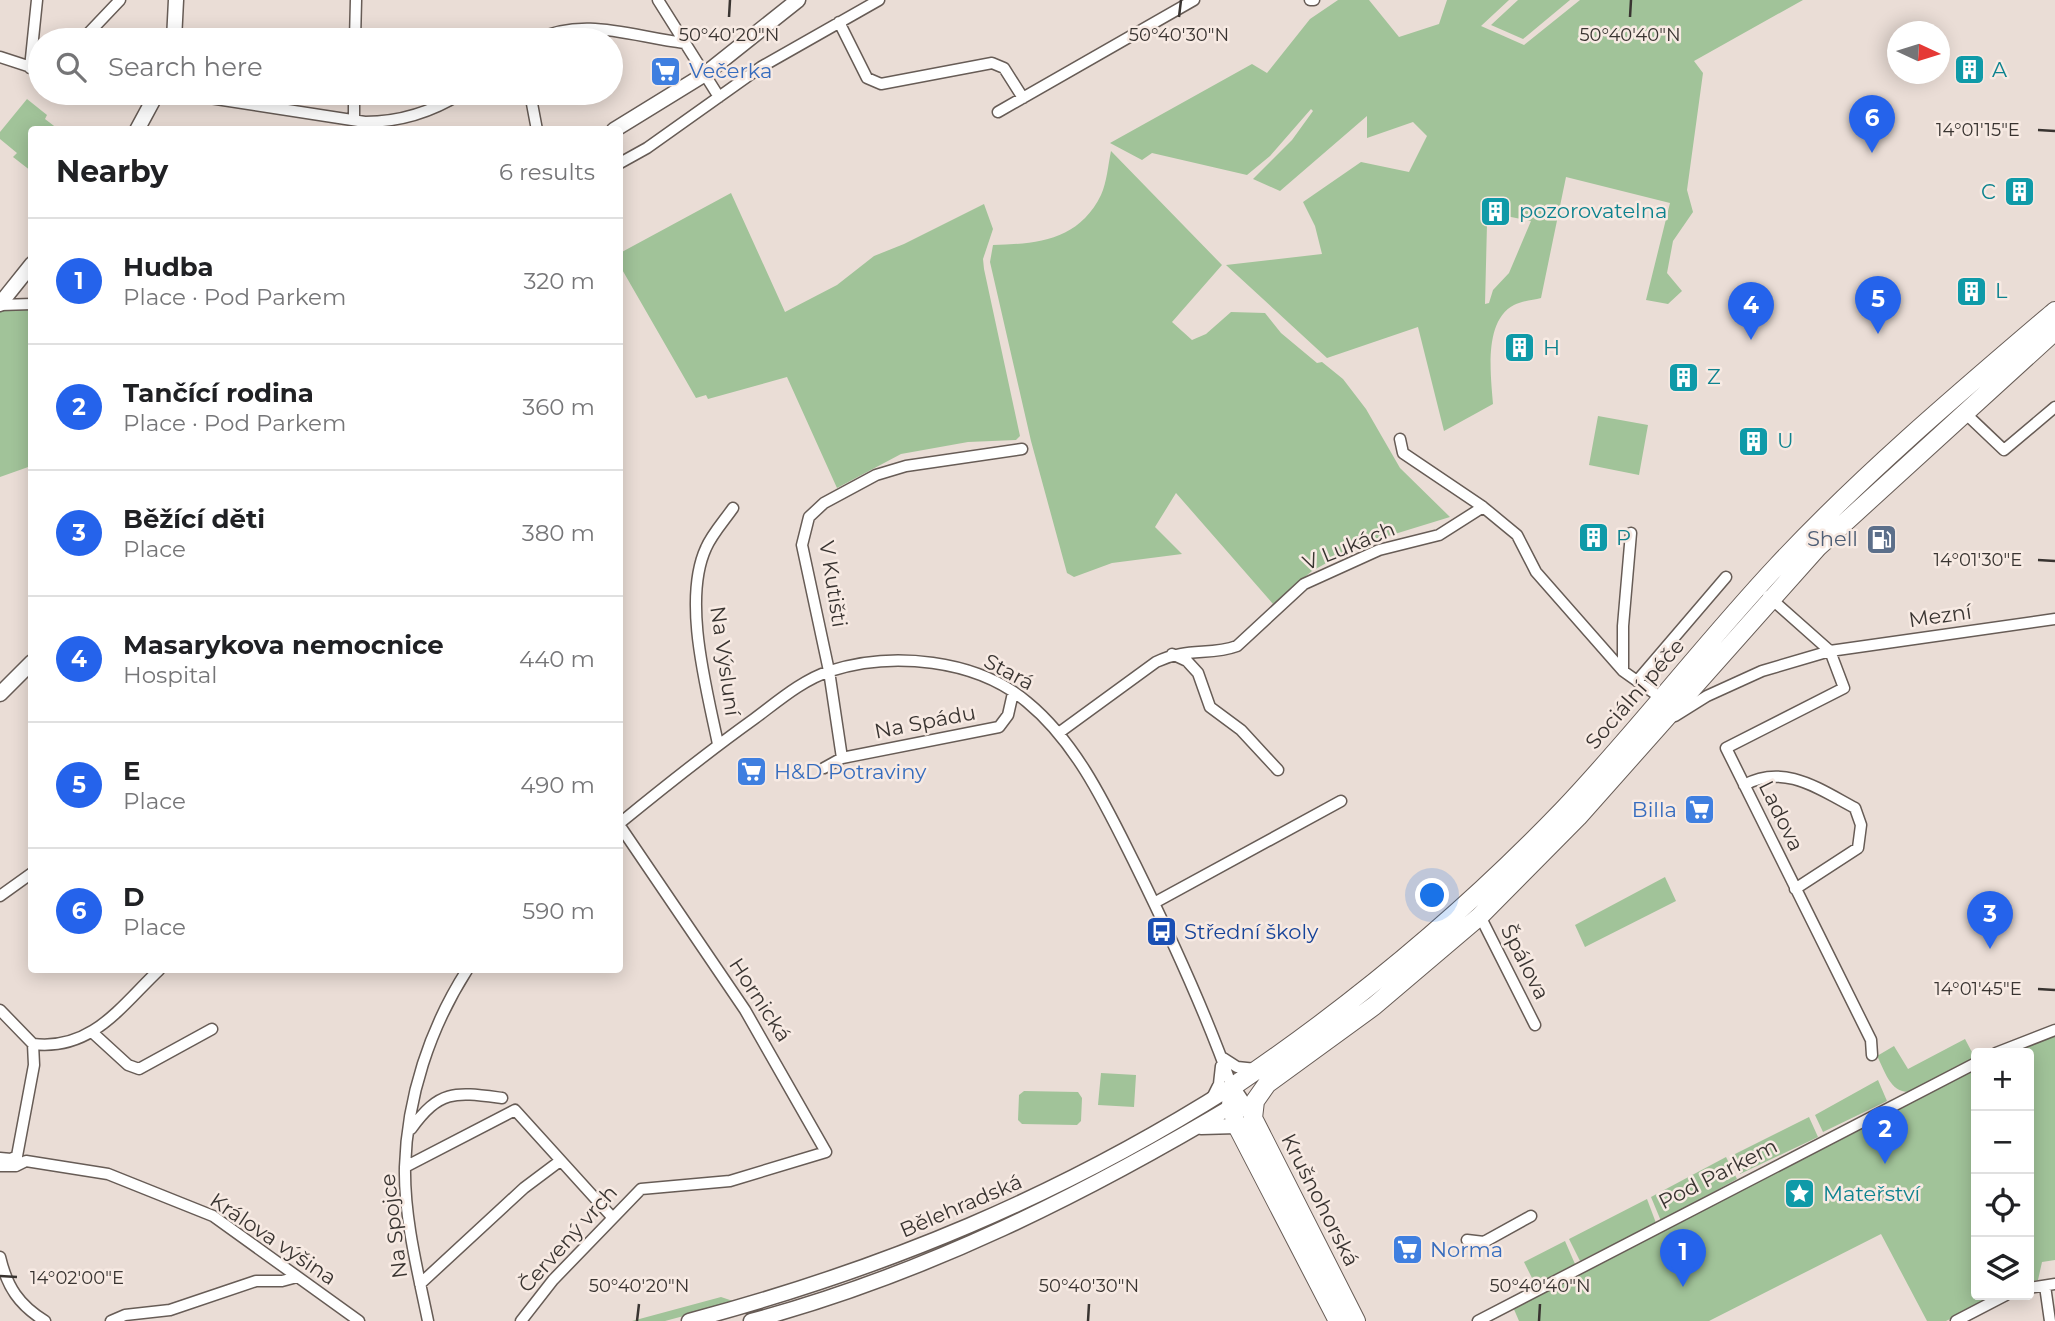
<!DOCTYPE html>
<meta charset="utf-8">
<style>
:root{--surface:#fff;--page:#f6f6f6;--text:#202124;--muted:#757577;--line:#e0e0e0;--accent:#2563eb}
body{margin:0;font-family:Montserrat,sans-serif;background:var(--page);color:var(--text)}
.controls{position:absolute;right:21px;bottom:21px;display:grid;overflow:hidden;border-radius:7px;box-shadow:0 4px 18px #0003}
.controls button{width:63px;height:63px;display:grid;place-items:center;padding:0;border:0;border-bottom:2px solid var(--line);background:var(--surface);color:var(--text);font:35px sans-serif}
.compass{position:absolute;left:1887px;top:21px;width:63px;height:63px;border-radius:50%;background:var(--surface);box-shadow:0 4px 18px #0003;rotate:94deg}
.you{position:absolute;left:1433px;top:896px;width:24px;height:24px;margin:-18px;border:5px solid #fff;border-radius:50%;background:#1a73e8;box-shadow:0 0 0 10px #1a73e833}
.badge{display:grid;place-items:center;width:46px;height:46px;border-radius:50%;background:var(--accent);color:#fff;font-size:23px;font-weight:700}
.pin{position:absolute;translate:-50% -58px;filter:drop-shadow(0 2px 4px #0008)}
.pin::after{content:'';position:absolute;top:37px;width:24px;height:21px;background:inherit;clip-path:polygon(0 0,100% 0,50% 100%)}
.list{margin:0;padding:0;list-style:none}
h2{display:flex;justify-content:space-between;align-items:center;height:91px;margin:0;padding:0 28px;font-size:30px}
h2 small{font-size:23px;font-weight:400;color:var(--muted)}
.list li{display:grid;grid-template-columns:46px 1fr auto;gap:21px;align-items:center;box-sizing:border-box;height:126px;padding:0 28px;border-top:2px solid var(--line)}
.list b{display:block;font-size:26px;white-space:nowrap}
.list p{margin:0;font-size:23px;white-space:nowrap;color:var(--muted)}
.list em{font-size:23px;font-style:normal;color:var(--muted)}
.icon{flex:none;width:38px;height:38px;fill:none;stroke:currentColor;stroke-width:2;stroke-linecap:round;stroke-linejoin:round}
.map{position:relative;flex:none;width:2055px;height:1321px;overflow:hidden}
.search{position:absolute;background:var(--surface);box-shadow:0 4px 18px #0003;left:28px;top:28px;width:595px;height:77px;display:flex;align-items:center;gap:18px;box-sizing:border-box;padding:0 24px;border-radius:38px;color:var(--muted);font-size:26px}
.panel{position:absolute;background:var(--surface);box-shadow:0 4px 18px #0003;left:28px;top:126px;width:595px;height:847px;border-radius:7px}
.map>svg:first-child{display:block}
.green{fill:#a1c399;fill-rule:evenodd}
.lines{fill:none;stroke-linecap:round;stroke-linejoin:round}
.minor-casing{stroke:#675c56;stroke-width:13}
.tertiary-casing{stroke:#675c56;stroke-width:17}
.primary-casing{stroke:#675c56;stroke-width:20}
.minor{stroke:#fff;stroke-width:10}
.tertiary{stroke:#fff;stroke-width:14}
.primary{stroke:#fff;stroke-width:18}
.ticks{fill:none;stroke:#393431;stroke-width:2.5}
.labels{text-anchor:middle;stroke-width:5;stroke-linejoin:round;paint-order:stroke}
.culture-label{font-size:21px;fill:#0d838f;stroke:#f7eae3;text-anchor:start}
.shop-label{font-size:21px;fill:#366cbe;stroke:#f7eae3;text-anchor:start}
.service-label{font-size:21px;fill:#4e5e75;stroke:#f7eae3;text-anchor:end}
.street-label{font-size:21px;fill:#393431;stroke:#f7eae3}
.transit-label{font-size:21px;fill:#164399;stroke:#f7eae3;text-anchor:start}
.ticks-label{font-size:18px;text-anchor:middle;fill:#393431;stroke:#f7eae3;stroke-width:5;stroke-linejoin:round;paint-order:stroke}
</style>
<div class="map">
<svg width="2055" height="1321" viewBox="0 0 2055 1321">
<rect width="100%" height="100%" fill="#eaddd6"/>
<path class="green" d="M1338,0H1369L1399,37L1439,24L1447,0H1509L1481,26L1524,45L1580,0H1803L1694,61L1703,73L1687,190L1693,212L1673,241L1667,273L1682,291L1668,304L1646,300L1670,203L1566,177L1541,298C1533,300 1522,301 1514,305C1483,321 1491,376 1493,404L1444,431L1418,327L1327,358L1226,265L1322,254L1315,226L1303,202L1361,162L1409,172L1427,136L1413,122L1367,138V116L1280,191L1253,179L1292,140L1313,111L1311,109L1270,156L1247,175L1152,153L1142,160L1110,143L1252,64L1267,73L1310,19ZM1494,201L1501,215L1531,221L1509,273L1493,290L1489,303L1485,304L1487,224L1483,212Z
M1518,0H1570L1523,39L1491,25Z
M27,99L47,115L45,119L58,129L32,130L31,171L13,157L17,153L0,139V132Z
M1111,151L1222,265L1172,322L1192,340L1206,334L1231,312L1265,313L1281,333L1317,363L1322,362L1343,379L1366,409L1400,468L1450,517L1359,545L1312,571L1273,604L1176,493L1155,527L1182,554L1112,563L1074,577L1067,573L1031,441L990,262L993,245C1038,244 1079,240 1101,195C1107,182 1108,165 1111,151Z
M731,193L785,312L837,285L874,256L904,244L984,204L993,229L983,259L984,269L1020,436L1016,440L968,442L901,454L837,488L787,377L708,399L706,395L696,398L620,266V253Z
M32,304L31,466L0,477V305Z
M1598,416L1648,425L1639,475L1589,465Z
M1665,877L1676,901L1585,947L1575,925Z
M2055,1035V1260L2042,1262L2038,1280L2029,1282V1053H2009Z
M1965,1039L1975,1058L1910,1092C1890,1093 1885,1071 1877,1056L1894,1046L1908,1069Z
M1976,1068V1295H1999L1946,1321H1927L1881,1234L1709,1321H1519L1513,1307Z
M1101,1073L1136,1075L1134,1107L1098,1105Z
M1878,1080L1887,1101L1823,1132L1815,1115Z
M1024,1091L1078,1092L1082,1098L1081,1121L1077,1125L1022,1124L1018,1120L1019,1095Z
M1809,1117L1818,1137L1740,1174L1731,1156Z
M1726,1157L1737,1179L1661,1221L1651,1197Z
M1647,1199L1656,1223L1580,1261L1569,1239Z
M1565,1241L1575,1264L1540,1282L1533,1280L1524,1262Z
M721,1297L736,1302L665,1321H632Z"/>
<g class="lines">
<defs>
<path id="minor" d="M658,0L719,97
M1310,0H1314
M839,22L867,78L881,84L992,63L1004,68L1023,98
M82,40L120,0
M355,40L356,0
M535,40C585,16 633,37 684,43
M0,57L40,70
M30,68L37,0
M177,93L365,122C400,122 432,112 462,93
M530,93L537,130
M998,112L1194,0
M354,119V93
M620,163L647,148L761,67L879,0
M0,305L32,304
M1964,412L2004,450L2055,407
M1400,439L1403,453L1483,507L1517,535L1536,572L1623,671L1661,698
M1768,596L1830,651L1844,688L1726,748L1871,1040L1872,1055
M1172,654L1187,661L1198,673L1210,707L1241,730L1278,770
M1623,671V626L1631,533
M1637,681L1726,577
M1675,716L1707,696L1762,671L1830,651L2055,619
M1060,732L1156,662C1187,647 1210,656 1237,646L1304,584L1379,550L1439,535L1483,507
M718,744C707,690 682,600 706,548C712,534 724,521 733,508
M842,758L829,671L802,545L809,517L824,503L876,475L906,466L1022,449
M824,768L842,758L999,727L1008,715L1013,693
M1744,785C1784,763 1819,789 1855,808L1861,825L1858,848L1795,889
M620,823C664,787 708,752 754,719C777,702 802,680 830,671C892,651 976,659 1027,702C1077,743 1106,806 1135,864C1171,937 1205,1010 1232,1087
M0,896L32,873
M1154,903L1341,801
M1480,916L1535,1025
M0,1010L33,1044C92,1051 121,1006 159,970
M93,1033L128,1065L139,1069L212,1029
M1996,1053L2055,1030
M1223,1058L1237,1067L1256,1069
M1211,1100L1219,1084L1221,1066
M411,1129C440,1089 455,1092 502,1098
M0,1158L11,1159L17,1156L34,1065L33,1044
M0,1166H16L26,1161L108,1174L213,1216L359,1321
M405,1167L515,1110L612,1217
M1467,1240L1484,1242L1531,1216
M0,1257C7,1287 19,1305 45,1321
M420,1284L524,1188L560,1161
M2045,1286L2050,1321
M2029,1288L2055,1284
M111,1321L125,1315L170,1310L256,1281H282L297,1277
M428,1321C418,1272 404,1218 405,1167C407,1097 430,1028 467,970
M521,1321L553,1280L641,1189L730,1181L826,1152L745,1010L620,826
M1478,1321L1976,1063
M1956,1321L2006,1295"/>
<path id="tertiary" d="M174,40L176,0
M137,130L157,93
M614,130L705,74L798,0
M0,304L32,264
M0,694L32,662
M1201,1127L1237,1126
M689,1321C887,1268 1058,1197 1232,1087L1253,1118
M751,1321C926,1274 1085,1194 1239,1102"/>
<path id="primary" d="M1338,1321L1237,1126L1231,1107L1232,1087C1352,1006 1463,914 1563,810C1638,731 1704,644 1778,565C1863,474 1960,392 2055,311
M1356,1321L1253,1118L1255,1101L1267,1084L1374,1006L1480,916L1578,817L1818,547L2055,331"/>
</defs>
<use href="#minor" class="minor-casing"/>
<use href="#tertiary" class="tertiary-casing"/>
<use href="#primary" class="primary-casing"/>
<use href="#minor" class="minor"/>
<use href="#tertiary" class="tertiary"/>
<use href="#primary" class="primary"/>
</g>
<path class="ticks" d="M729,17L730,0M1179,17L1181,0M1630,17L1631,0M2038,130L2055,131M2038,560L2055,561M2038,989L2055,990M0,1276L17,1277M637,1321L639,1304M1088,1321L1089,1304M1539,1321L1540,1304"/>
<defs>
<symbol id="building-square" viewBox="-11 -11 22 22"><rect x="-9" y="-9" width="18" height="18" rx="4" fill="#0f9aa8" stroke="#f7eae3"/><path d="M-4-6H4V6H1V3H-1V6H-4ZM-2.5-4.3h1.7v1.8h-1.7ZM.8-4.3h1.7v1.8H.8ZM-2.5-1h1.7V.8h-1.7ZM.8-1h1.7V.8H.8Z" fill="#fff"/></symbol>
<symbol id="supermarket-square" viewBox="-11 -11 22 22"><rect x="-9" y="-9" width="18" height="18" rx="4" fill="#3f7fe0" stroke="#f7eae3"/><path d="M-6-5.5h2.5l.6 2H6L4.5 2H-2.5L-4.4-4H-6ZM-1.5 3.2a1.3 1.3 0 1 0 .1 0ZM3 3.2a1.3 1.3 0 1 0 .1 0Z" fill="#fff"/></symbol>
<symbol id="fuel-square" viewBox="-11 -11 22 22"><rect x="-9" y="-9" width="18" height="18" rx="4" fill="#5c6f8a" stroke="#f7eae3"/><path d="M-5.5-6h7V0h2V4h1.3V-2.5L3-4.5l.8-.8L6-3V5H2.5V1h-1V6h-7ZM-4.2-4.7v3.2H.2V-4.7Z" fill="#fff"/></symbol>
<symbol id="bus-square" viewBox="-11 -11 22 22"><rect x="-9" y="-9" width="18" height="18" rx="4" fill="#1a4fb4" stroke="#f7eae3"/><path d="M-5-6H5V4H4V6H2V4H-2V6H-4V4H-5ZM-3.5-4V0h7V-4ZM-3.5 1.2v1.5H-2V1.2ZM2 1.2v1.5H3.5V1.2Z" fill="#fff"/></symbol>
<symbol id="sight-square" viewBox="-11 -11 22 22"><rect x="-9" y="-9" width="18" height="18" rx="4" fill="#0f9aa8" stroke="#f7eae3"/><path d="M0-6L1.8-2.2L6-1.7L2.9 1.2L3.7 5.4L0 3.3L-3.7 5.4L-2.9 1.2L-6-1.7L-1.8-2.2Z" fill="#fff"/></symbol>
</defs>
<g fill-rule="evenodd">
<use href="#building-square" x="1952" y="52" width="35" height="35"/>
<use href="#supermarket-square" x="648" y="54" width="35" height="35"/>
<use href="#building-square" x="2002" y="174" width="35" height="35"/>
<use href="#building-square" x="1478" y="194" width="35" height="35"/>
<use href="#building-square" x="1954" y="274" width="35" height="35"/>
<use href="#building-square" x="1502" y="330" width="35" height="35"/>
<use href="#building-square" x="1666" y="360" width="35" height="35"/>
<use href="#building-square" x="1736" y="424" width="35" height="35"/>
<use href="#building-square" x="1576" y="520" width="35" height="35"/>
<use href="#fuel-square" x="1864" y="522" width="35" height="35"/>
<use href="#supermarket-square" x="734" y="754" width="35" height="35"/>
<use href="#supermarket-square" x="1682" y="792" width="35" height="35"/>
<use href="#bus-square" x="1144" y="914" width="35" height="35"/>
<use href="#sight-square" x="1782" y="1176" width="35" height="35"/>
<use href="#supermarket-square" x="1390" y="1232" width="35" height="35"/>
</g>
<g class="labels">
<g class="culture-label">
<text x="1992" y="77">A</text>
<text x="1996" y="199" text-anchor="end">C</text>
<text x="1519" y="218">pozorovatelna</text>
<text x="1995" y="298">L</text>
<text x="1543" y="355">H</text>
<text x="1707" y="384">Z</text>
<text x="1777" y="448">U</text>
<text x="1616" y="545">P</text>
<text x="1823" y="1201">Mateřství</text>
</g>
<g class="shop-label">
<text x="689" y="78">Večerka</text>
<text x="774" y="779">H&amp;D Potraviny</text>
<text x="1677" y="817" text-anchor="end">Billa</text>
<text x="1430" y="1257">Norma</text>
</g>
<g class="service-label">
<text x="1858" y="546">Shell</text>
</g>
<g class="street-label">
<text transform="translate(1349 546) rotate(-22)" y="7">V Lukách</text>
<text transform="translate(833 584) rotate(81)" y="7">V Kutišti</text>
<text transform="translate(1940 616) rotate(-8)" y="7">Mezní</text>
<text transform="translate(725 661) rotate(82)" y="7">Na Výsluní</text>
<text transform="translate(1009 672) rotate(28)" y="7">Stará</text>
<text transform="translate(1635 694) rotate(-49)" y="7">Sociální péče</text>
<text transform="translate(925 722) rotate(-11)" y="7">Na Spádu</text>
<text transform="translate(1781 816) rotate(64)" y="7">Ladova</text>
<text transform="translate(1525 962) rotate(63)" y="7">Špálova</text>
<text transform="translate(760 1000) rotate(57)" y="7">Hornická</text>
<text transform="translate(1718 1174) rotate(-27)" y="7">Pod Parkem</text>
<text transform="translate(1320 1200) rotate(63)" y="7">Krušnohorská</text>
<text transform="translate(961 1206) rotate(-23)" y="7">Bělehradská</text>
<text transform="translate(394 1226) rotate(-97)" y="7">Na Spojce</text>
<text transform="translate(273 1239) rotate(34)" y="7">Králova výšina</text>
<text transform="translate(568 1239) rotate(-48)" y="7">Červený vrch</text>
</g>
<g class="transit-label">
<text x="1184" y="939">Střední školy</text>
</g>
</g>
<g class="ticks-label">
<text x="729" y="41">50°40'20"N</text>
<text x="1179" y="41">50°40'30"N</text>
<text x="1630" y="41">50°40'40"N</text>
<text x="1978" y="136">14°01'15"E</text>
<text x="1978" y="566">14°01'30"E</text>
<text x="1978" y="995">14°01'45"E</text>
<text x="77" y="1284">14°02'00"E</text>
<text x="639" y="1292">50°40'20"N</text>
<text x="1089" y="1292">50°40'30"N</text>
<text x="1540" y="1292">50°40'40"N</text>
</g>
</svg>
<div class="controls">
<button>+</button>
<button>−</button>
<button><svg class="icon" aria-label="locate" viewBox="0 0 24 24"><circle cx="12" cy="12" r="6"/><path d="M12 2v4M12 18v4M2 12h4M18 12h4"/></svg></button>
<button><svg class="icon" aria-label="layers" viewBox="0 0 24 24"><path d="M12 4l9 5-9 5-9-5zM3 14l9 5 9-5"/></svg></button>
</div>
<svg class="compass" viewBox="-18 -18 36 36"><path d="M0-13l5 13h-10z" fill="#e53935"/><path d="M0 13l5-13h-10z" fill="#757577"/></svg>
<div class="you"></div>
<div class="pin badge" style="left:1683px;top:1287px">1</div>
<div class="pin badge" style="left:1885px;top:1164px">2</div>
<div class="pin badge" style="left:1990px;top:949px">3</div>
<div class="pin badge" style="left:1751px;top:340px">4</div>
<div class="pin badge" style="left:1878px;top:334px">5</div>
<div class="pin badge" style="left:1872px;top:153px">6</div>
<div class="search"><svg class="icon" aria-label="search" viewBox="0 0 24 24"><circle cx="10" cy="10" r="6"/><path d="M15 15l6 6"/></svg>Search here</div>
<section class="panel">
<h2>Nearby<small>6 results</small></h2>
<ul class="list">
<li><span class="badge">1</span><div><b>Hudba</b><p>Place · Pod Parkem</p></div><em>320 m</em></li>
<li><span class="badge">2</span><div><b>Tančící rodina</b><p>Place · Pod Parkem</p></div><em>360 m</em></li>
<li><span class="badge">3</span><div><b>Běžící děti</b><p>Place</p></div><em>380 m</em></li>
<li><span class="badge">4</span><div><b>Masarykova nemocnice</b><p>Hospital</p></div><em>440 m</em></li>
<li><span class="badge">5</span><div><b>E</b><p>Place</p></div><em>490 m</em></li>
<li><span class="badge">6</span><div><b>D</b><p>Place</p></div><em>590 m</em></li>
</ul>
</section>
</div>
